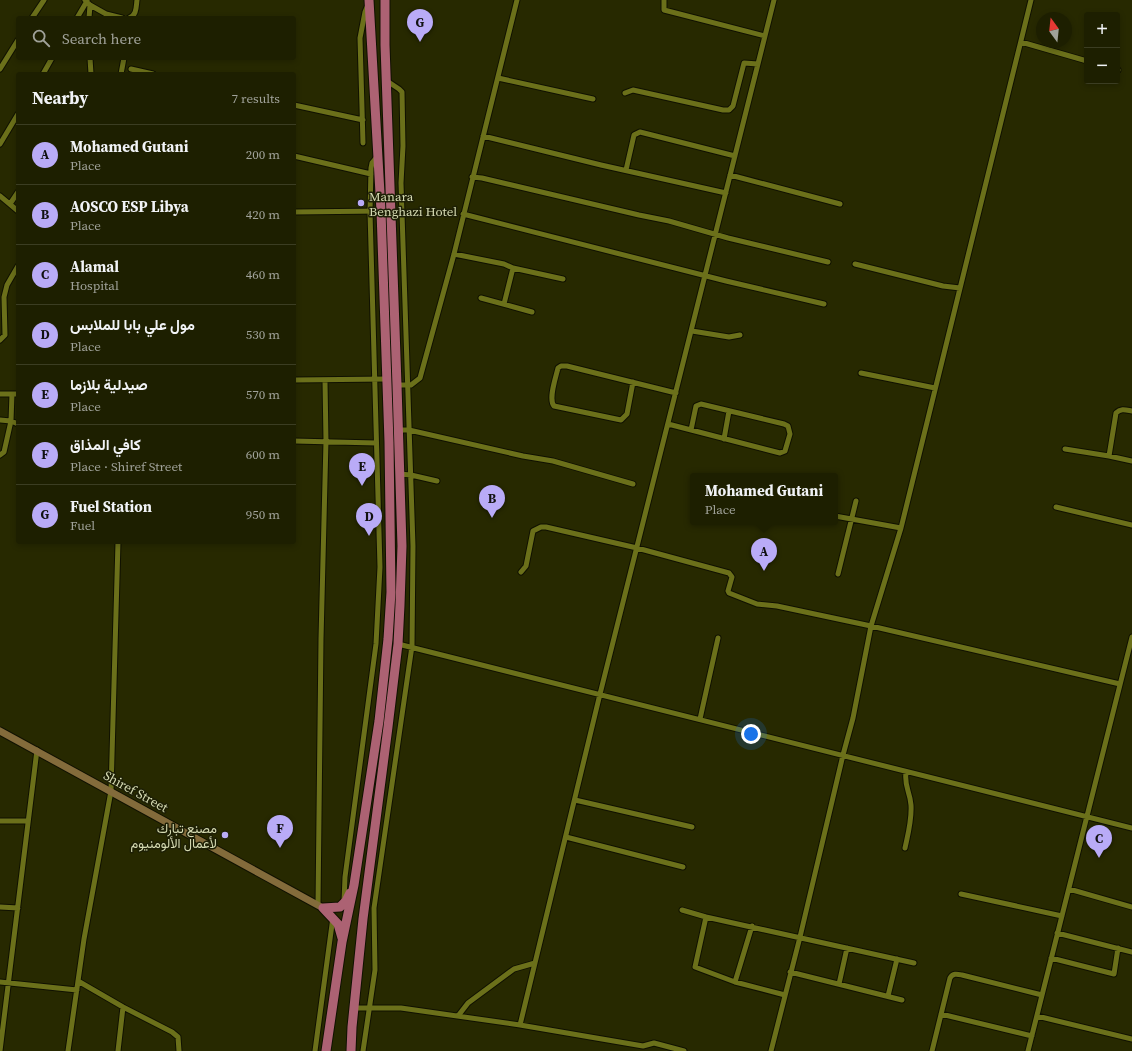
<!DOCTYPE html>
<meta charset="utf-8">
<style>
:root{--surface:#1d1f00;--page:#2a2c0f;--text:#f1f3f6;--muted:#a0a299;--line:#3b3d22;--accent:#b9abf7}
body{margin:0;font-family:"Source Serif 4",Vazirmatn,serif;background:var(--page);color:var(--text)}
.controls{position:absolute;right:12px;top:12px;display:grid;overflow:hidden;border-radius:4px;box-shadow:0 2px 6px #0003}
.controls button{width:36px;height:36px;display:grid;place-items:center;padding:0;border:0;border-bottom:1px solid var(--line);background:var(--surface);color:var(--text);font:20px sans-serif}
.compass{position:absolute;left:1036px;top:12px;width:36px;height:36px;border-radius:50%;background:var(--surface);box-shadow:0 2px 6px #0003;rotate:345deg}
.you{position:absolute;left:751px;top:734px;width:14px;height:14px;margin:-10px;border:3px solid #fff;border-radius:50%;background:#1a73e8;box-shadow:0 0 0 6px #1a73e833}
.badge{display:grid;place-items:center;width:26px;height:26px;border-radius:50%;background:var(--accent);color:#111;font-size:13px;font-weight:700}
.pin{position:absolute;translate:-50% -33px;filter:drop-shadow(0 1px 2px #0008)}
.pin::after{content:'';position:absolute;top:21px;width:14px;height:12px;background:inherit;clip-path:polygon(0 0,100% 0,50% 100%)}
.popup{position:absolute;left:690px;top:473px;width:148px;height:52px;box-sizing:border-box;display:grid;place-content:center;border-radius:4px;background:var(--surface);filter:drop-shadow(0 1px 3px #0005);font-size:13px;white-space:nowrap;color:var(--muted)}
.popup b{font-size:15px;color:var(--text)}
.popup::after{content:'';position:absolute;left:50%;top:100%;margin-left:-8px;border:8px solid transparent;border-top-color:var(--surface)}
.list{margin:0;padding:0;list-style:none}
h2{display:flex;justify-content:space-between;align-items:center;height:52px;margin:0;padding:0 16px;font-size:17px}
h2 small{font-size:13px;font-weight:400;color:var(--muted)}
.list li{display:grid;grid-template-columns:26px 1fr auto;gap:12px;align-items:center;box-sizing:border-box;height:60px;padding:0 16px;border-top:1px solid var(--line)}
.list b{display:block;font-size:15px;white-space:nowrap}
.list p{margin:0;font-size:13px;white-space:nowrap;color:var(--muted)}
.list em{font-size:13px;font-style:normal;color:var(--muted)}
.icon{flex:none;width:22px;height:22px;fill:none;stroke:currentColor;stroke-width:2;stroke-linecap:round;stroke-linejoin:round}
.map{position:relative;flex:none;width:1132px;height:1051px;overflow:hidden}
.search{position:absolute;background:var(--surface);box-shadow:0 2px 6px #0003;left:16px;top:16px;width:280px;height:44px;display:flex;align-items:center;gap:10px;box-sizing:border-box;padding:0 14px;border-radius:4px;color:var(--muted);font-size:15px}
.panel{position:absolute;background:var(--surface);box-shadow:0 2px 6px #0003;left:16px;top:72px;width:280px;height:472px;border-radius:4px}
.map>svg:first-child{display:block}
.lines{fill:none;stroke-linecap:round;stroke-linejoin:round}
.minor-casing{stroke:#101100;stroke-width:7}
.secondary-casing{stroke:#101100;stroke-width:9}
.trunk-casing{stroke:#101100;stroke-width:11}
.minor{stroke:#6b701a;stroke-width:5}
.secondary{stroke:#836b3b;stroke-width:7}
.trunk{stroke:#ac6273;stroke-width:9}
.poi-dot{fill:#b9abf7;stroke:#1d1f05;stroke-width:1.5}
.labels{text-anchor:middle;stroke-width:3;stroke-linejoin:round;paint-order:stroke}
.poi-label{font-size:13px;fill:#d5dab2;stroke:#1d1f05;text-anchor:start}
.street-label{font-size:13px;fill:#d5dab2;stroke:#1d1f05}
</style>
<div class="map">
<svg width="1132" height="1051" viewBox="0 0 1132 1051">
<rect width="100%" height="100%" fill="#272900"/>
<g class="lines">
<defs>
<path id="minor" d="M85,0L90,5L89,18
M664,0V10L765,36
M90,5L106,14L122,18
M32,18L44,0
M77,18L87,1
M129,18C137,15 136,7 137,0
M1021,42L1087,61
M90,58L91,74
M0,69L18,40
M131,69L153,74
M1117,70H1118
M43,74L52,58
M121,74L124,58
M498,78L593,99
M625,93L633,90L723,110H729L733,106L744,63L758,64
M294,105L363,120
M483,136L601,165L726,193
M363,143L360,38L365,12L368,5
M0,144L18,114
M294,156L371,174
M626,170L634,135L640,132L735,156
M730,175L840,204
M472,177L482,178L639,215L669,221L728,238L828,262
M0,196L18,211
M10,204L18,192
M294,212L381,211
M463,214L726,281L824,304
M454,254L504,264L513,268L504,304
M855,264L943,286L960,288
M513,268L563,279
M481,298L532,312
M692,331L729,337L740,335
M0,340L5,335L4,297L7,285L18,266
M861,373L935,388
M294,380L387,379
M633,382L627,414L621,420L554,406C548,399 556,377 558,368L561,366H567L676,393
M397,385H411L420,378L454,254L517,0
M0,394H18
M0,420L11,421L18,424
M668,424L780,453L785,451L790,434L788,426L784,424L701,404L696,406L691,430
M398,430H409L523,456L553,461L633,484
M724,439L729,411
M294,441L376,443
M1065,449L1109,456L1132,461
M0,455L4,452L11,421L12,394
M1109,456L1116,413C1121,408 1126,410 1132,411
M399,474L411,475L437,481
M1056,507L1132,525
M835,516L901,528
M521,572L526,566L533,531L541,527H546L637,548L729,573L732,577L728,591L729,593L757,604L777,606L871,626L1120,684
M838,574L856,501
M398,644L1132,828
M700,719L718,638
M575,800L692,827
M0,821H28
M566,837L683,867
M905,848C908,834 912,820 911,805C910,791 904,787 906,772
M1069,889L1132,907
M961,894L1062,916
M344,901L345,877L376,644L380,567L370,212L371,168L372,163L378,156
M318,905L321,639L326,441L325,381
M0,907L18,908
M682,910L706,917L914,963
M706,917L695,967L735,982L785,995
M1057,933L1132,952
M1051,958L1114,974L1118,948
M790,972L902,1000
M78,981L123,1007L172,1032L178,1037L179,1051
M0,982L77,990
M735,982L752,926
M839,984L847,948
M888,996L897,959
M354,1008H401L520,1025L643,1046L654,1043L684,1051
M941,1014L1032,1036
M458,1016L468,1003L514,969L535,963
M1037,1016L1132,1039
M520,1025L600,694L774,0
M0,1051L37,750
M68,1051L84,939L111,791L118,542
M118,1051L123,1007
M315,1051L333,917
M363,1051L375,970L374,908L412,646L413,546L401,183L403,146L402,92L399,89L387,81
M771,1051L800,937L843,755L853,718L871,626L901,528L1031,0
M932,1051L950,978C953,973 957,974 962,975L1042,995
M1028,1051L1132,637"/>
<path id="secondary" d="M0,731L323,908"/>
<path id="trunk" d="M323,908L340,907L346,901L350,893
M323,908L338,924L342,938
M326,1051L342,942L354,885L379,721L388,639L391,592L389,442L381,211L369,0
M351,1051L352,1027L363,919L388,727L398,644L400,605L402,546L397,385L385,45V0"/>
</defs>
<use href="#minor" class="minor-casing"/>
<use href="#secondary" class="secondary-casing"/>
<use href="#trunk" class="trunk-casing"/>
<use href="#minor" class="minor"/>
<use href="#secondary" class="secondary"/>
<use href="#trunk" class="trunk"/>
</g>
<g class="poi-dot">
<circle cx="361" cy="203" r="4"/>
<circle cx="225" cy="835" r="4"/>
</g>
<g class="labels">
<g class="poi-label">
<text x="369" y="201">Manara<tspan x="369" dy="15">Benghazi Hotel</tspan></text>
<text x="217" y="833" text-anchor="end">مصنع تبارك<tspan x="217" dy="15">لأعمال الألومنيوم</tspan></text>
</g>
<g class="street-label">
<text transform="translate(136 791) rotate(29)" y="5">Shiref Street</text>
</g>
</g>
</svg>
<div class="controls">
<button>+</button>
<button>−</button>
</div>
<svg class="compass" viewBox="-18 -18 36 36"><path d="M0-13l5 13h-10z" fill="#e53935"/><path d="M0 13l5-13h-10z" fill="#a0a299"/></svg>
<div class="you"></div>
<div class="pin badge" style="left:764px;top:571px">A</div>
<div class="popup"><b>Mohamed Gutani</b>Place</div>
<div class="pin badge" style="left:492px;top:518px">B</div>
<div class="pin badge" style="left:1099px;top:858px">C</div>
<div class="pin badge" style="left:369px;top:536px">D</div>
<div class="pin badge" style="left:362px;top:486px">E</div>
<div class="pin badge" style="left:280px;top:848px">F</div>
<div class="pin badge" style="left:420px;top:42px">G</div>
<div class="search"><svg class="icon" aria-label="search" viewBox="0 0 24 24"><circle cx="10" cy="10" r="6"/><path d="M15 15l6 6"/></svg>Search here</div>
<section class="panel">
<h2>Nearby<small>7 results</small></h2>
<ul class="list">
<li><span class="badge">A</span><div><b>Mohamed Gutani</b><p>Place</p></div><em>200 m</em></li>
<li><span class="badge">B</span><div><b>AOSCO ESP Libya</b><p>Place</p></div><em>420 m</em></li>
<li><span class="badge">C</span><div><b>Alamal</b><p>Hospital</p></div><em>460 m</em></li>
<li><span class="badge">D</span><div><b>مول علي بابا للملابس</b><p>Place</p></div><em>530 m</em></li>
<li><span class="badge">E</span><div><b>صيدلية بلازما</b><p>Place</p></div><em>570 m</em></li>
<li><span class="badge">F</span><div><b>كافي المذاق</b><p>Place · Shiref Street</p></div><em>600 m</em></li>
<li><span class="badge">G</span><div><b>Fuel Station</b><p>Fuel</p></div><em>950 m</em></li>
</ul>
</section>
</div>
